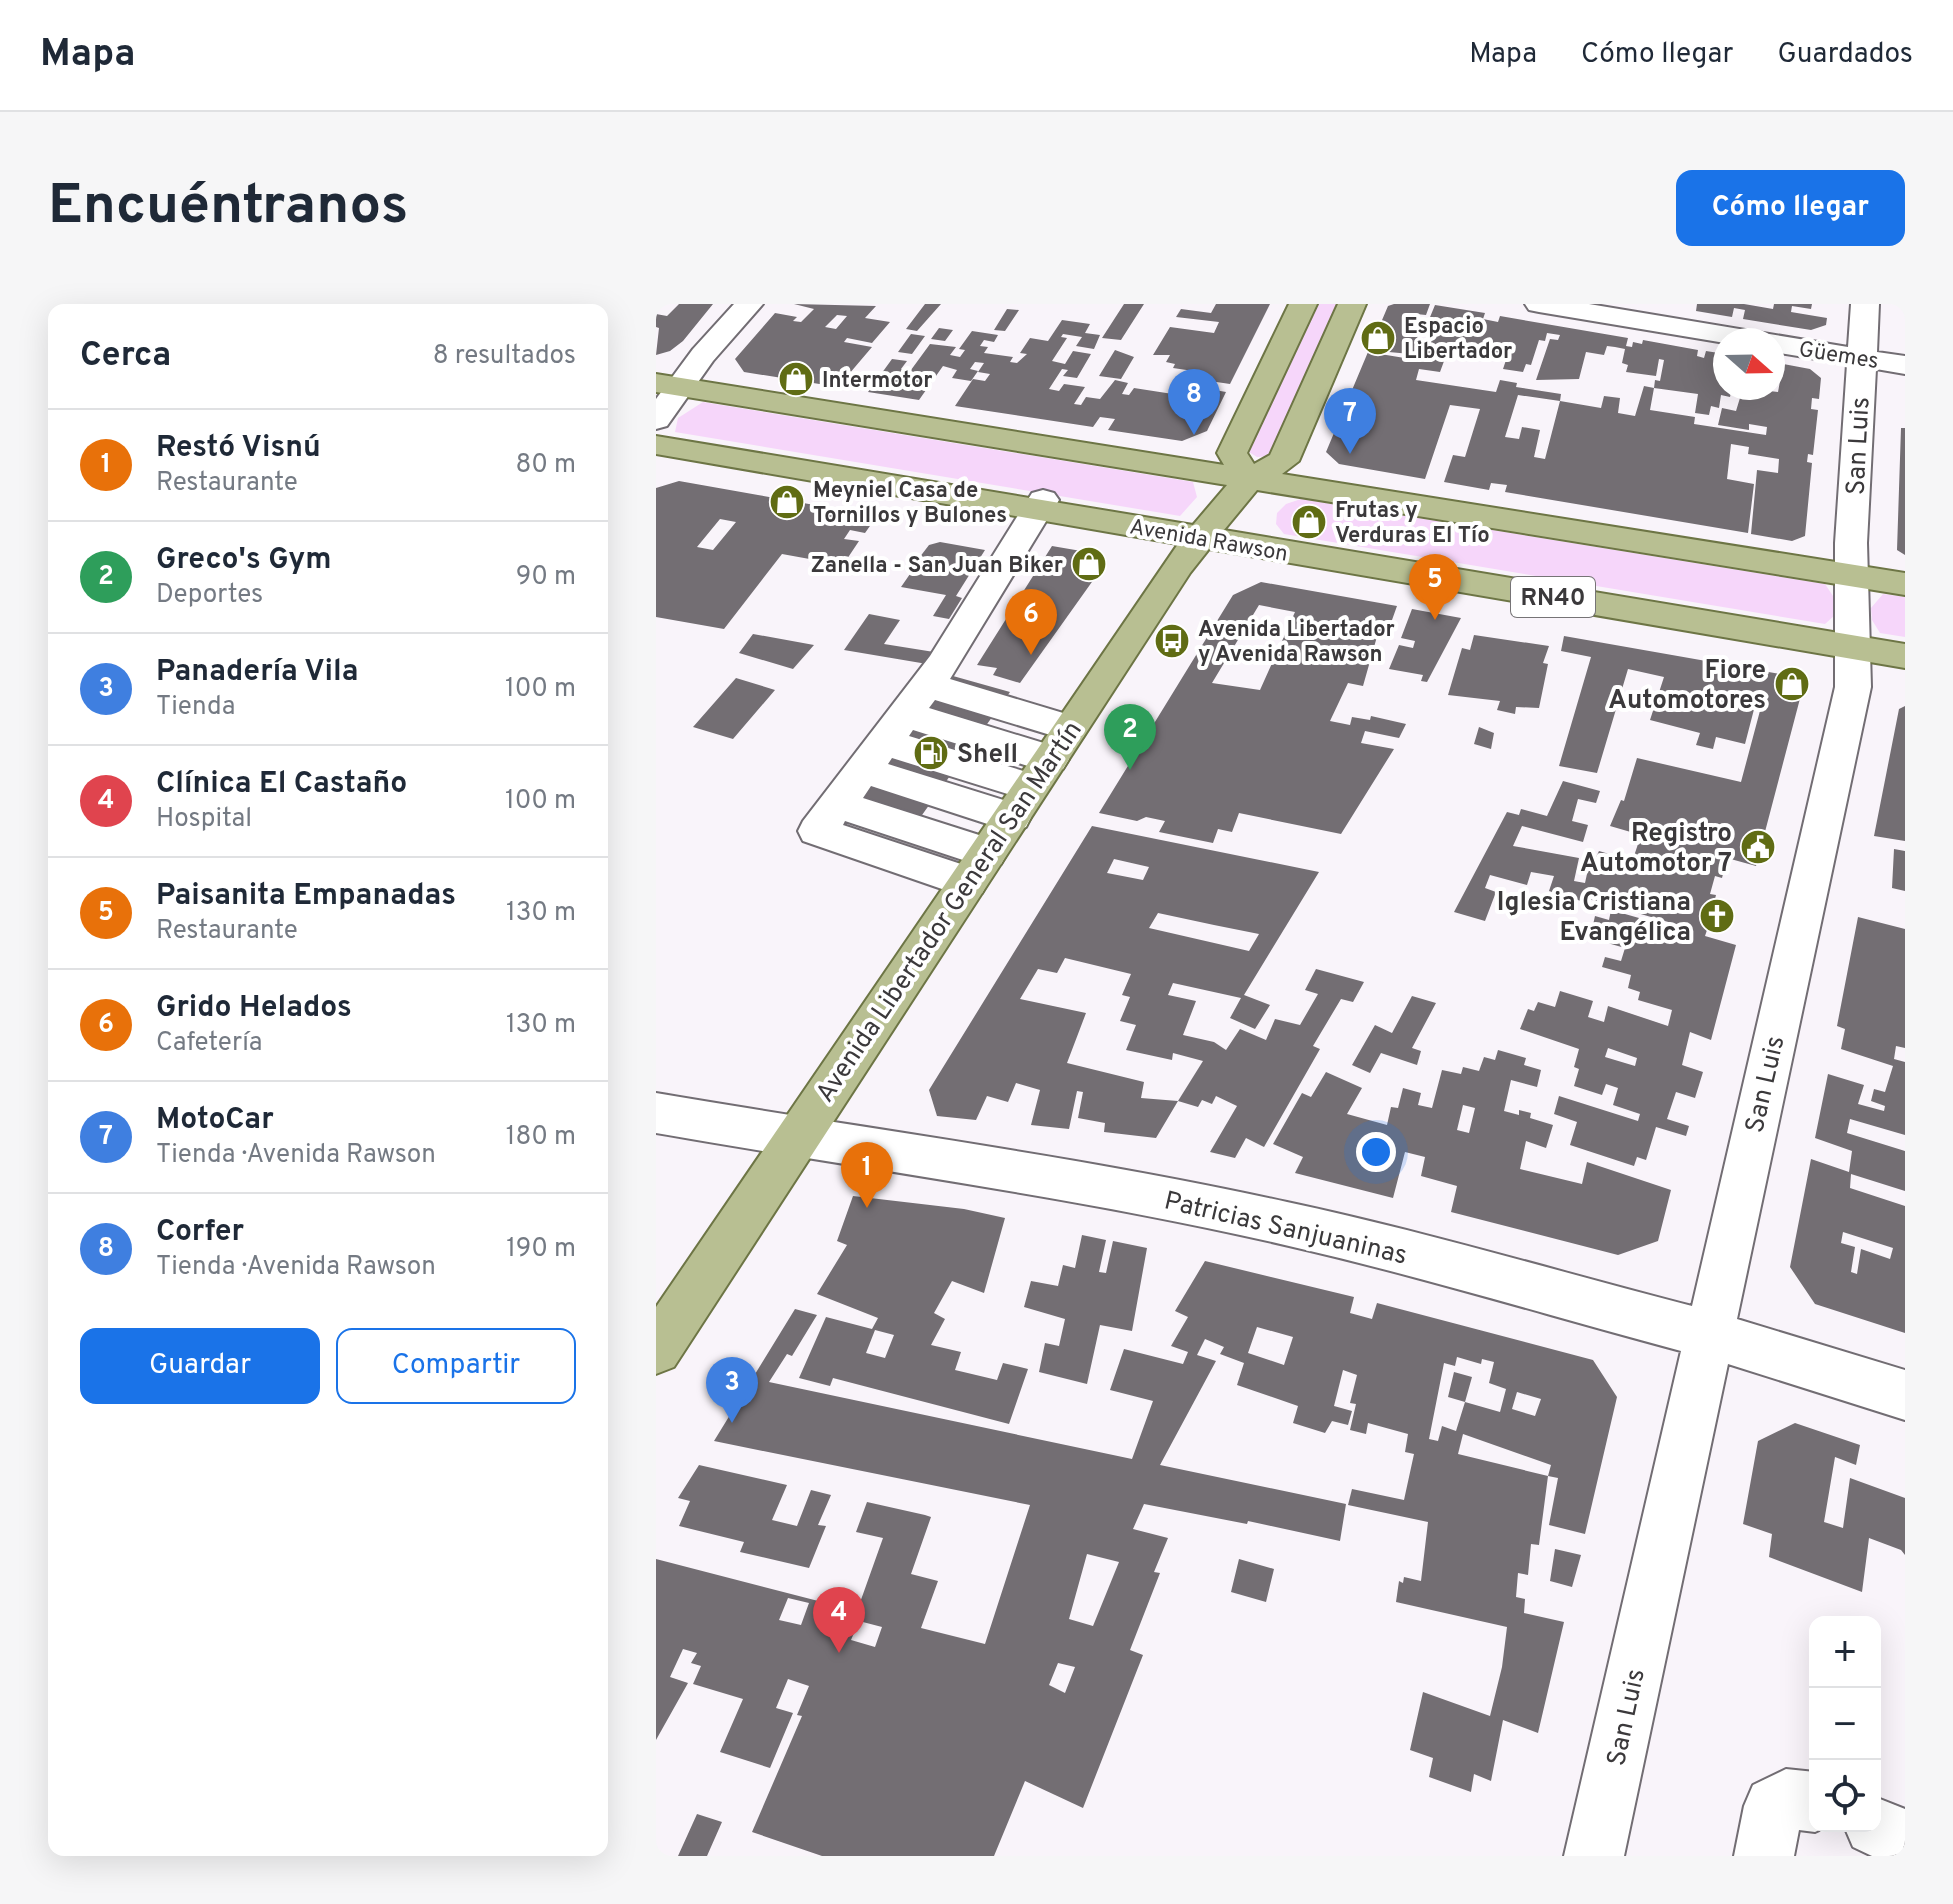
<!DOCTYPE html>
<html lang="es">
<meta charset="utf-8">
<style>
:root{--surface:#fff;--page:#f6f6f7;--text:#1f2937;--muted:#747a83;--line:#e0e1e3;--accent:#1a73e8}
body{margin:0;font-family:Overpass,sans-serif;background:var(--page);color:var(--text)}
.controls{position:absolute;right:24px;bottom:24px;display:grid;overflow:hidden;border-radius:16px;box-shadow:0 8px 32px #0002}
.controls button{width:72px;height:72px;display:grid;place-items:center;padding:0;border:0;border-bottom:2px solid var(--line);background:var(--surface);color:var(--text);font:40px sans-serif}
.compass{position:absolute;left:1057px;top:24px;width:72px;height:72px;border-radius:50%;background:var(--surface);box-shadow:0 8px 32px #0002;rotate:110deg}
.you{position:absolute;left:720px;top:848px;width:28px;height:28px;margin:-20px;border:6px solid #fff;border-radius:50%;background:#1a73e8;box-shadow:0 0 0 12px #1a73e833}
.badge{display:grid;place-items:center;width:52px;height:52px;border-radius:50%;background:var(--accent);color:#fff;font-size:26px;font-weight:700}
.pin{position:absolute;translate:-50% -66px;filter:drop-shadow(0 2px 4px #0008)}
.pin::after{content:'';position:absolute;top:42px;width:28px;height:24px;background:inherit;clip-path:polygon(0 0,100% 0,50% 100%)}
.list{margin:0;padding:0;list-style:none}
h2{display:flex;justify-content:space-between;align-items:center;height:104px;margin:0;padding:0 32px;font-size:34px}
h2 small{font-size:26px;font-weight:400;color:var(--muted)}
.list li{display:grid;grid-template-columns:52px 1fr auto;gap:24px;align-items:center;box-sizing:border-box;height:112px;padding:0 32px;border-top:2px solid var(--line)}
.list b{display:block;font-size:30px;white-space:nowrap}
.list p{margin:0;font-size:26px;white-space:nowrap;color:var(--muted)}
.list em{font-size:26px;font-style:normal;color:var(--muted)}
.actions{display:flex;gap:16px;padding:24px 32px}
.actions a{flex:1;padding:18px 0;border:2px solid var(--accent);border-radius:16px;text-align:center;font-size:28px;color:var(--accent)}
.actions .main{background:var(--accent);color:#fff}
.icon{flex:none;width:44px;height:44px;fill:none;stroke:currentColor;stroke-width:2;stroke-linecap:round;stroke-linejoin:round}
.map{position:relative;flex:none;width:1249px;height:1552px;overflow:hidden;border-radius:16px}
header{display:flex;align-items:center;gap:48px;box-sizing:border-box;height:112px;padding:0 40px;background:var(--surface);border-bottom:2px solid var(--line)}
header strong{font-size:38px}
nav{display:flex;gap:44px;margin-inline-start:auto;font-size:28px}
.intro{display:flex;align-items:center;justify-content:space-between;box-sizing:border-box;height:192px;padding:0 48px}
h1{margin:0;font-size:56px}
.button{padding:20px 36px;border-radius:16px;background:var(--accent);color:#fff;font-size:28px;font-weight:700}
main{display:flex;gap:48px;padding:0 48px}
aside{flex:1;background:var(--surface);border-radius:16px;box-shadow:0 8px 32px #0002}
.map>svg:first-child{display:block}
.green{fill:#f6d6fa}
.building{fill:#736e73;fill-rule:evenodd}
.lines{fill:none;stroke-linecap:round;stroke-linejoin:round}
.minor-casing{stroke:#726d73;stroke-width:4}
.major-casing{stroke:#6d7545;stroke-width:4}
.minor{fill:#fff;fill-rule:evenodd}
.major{fill:#b8bf92;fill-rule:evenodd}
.labels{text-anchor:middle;stroke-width:8;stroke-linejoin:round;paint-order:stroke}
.far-poi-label{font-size:22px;font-weight:bold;fill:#3b393b;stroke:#fff;text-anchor:start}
.far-street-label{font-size:22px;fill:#3b393b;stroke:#fff}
.shield{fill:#fff;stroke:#767476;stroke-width:2}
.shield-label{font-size:24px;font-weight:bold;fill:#3b393b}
.street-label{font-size:26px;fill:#3b393b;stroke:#fff}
.poi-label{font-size:26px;font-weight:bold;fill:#3b393b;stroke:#fff;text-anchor:end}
</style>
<header>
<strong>Mapa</strong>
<nav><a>Mapa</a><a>Cómo llegar</a><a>Guardados</a></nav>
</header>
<div class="intro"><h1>Encuéntranos</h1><a class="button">Cómo llegar</a></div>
<main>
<aside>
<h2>Cerca<small>8 resultados</small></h2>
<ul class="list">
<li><span class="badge" style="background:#e8710a">1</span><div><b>Restó Visnú</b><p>Restaurante</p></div><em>80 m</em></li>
<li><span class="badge" style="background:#2e9e5b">2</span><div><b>Greco's Gym</b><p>Deportes</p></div><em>90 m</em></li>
<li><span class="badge" style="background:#3f7fe0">3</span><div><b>Panadería Vila</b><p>Tienda</p></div><em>100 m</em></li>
<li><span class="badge" style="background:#e0444e">4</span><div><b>Clínica El Castaño</b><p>Hospital</p></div><em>100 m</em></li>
<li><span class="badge" style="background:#e8710a">5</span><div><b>Paisanita Empanadas</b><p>Restaurante</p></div><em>130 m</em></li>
<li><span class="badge" style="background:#e8710a">6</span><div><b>Grido Helados</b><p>Cafetería</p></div><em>130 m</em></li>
<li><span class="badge" style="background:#3f7fe0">7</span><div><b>MotoCar</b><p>Tienda · Avenida Rawson</p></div><em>180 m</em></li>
<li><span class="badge" style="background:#3f7fe0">8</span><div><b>Corfer</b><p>Tienda · Avenida Rawson</p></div><em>190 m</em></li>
</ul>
<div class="actions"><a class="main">Guardar</a><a>Compartir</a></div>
</aside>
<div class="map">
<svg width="1249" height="1552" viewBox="0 0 1249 1552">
<rect width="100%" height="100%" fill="#f9f4fa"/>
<path class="green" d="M662,0H681L614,152L601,153L593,148Z
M47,98L537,178L541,193L524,212L19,128L22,114Z
M645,195L1169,280L1181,298L1179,311L1169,320L628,230L620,220L621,209L630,200Z
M1227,290L1249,293V333L1224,329L1216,316L1215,304Z"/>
<path class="building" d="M23,0H57L27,37L14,47L0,51L3,24L0,23V10L11,12Z
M138,0L220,2L209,14L234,18L216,39L191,34L188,38L216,43L182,83L88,68L79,55L119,9L141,13L137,17L145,18L158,5ZM181,11L191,12L180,25L169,23Z
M269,0H285L261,27L250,25Z
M468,0H488L465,36L446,34Z
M560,0H614L574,80L540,75L544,68L517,64L519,60L510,58L514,51H497L514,23L558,29L563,18L520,13L525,5L555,9Z
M738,0H774L770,11L760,10L758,15L768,16L761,35H766L770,36L774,27L798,30L799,26L809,27L813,17L803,16L801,22L772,18L779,1L829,9L827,15L842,18L844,12L972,34L970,42L976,43L977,38L986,40L987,36L1042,46L1041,52L1048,54L1050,47L1069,50V84H1076L1074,93L1065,91L1063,104L1055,102L1053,111L1039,109L1042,90L998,84L999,76L1004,77L1008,56L1003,55L1000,72L970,68L972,61L966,59L969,45L959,43L951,42L948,51L930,48L923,75L880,76L894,35L902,36L904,31L891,29L889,37L883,36L875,61L870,60L867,68L847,65L852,50L794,41L784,68L763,65L760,76L840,88L844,76L861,79L860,83L905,90L904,97L945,104L948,92L964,94L962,109L979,112L988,82L998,84L994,106L1039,113L1038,120L1110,131L1111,123L1093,120V126L1062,121L1066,104L1080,107L1087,84L1122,88L1124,77L1117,76V58L1154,65L1165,74L1163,95L1156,94L1155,105L1162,106L1157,151L1152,150L1151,158L1156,159L1149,232L1136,237L1095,230L1101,166L1122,169L1123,155L1092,150L1093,143L1075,140L1071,175L1098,180L1092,229L849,188L851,181L835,179L833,186L788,178L797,151L809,153L824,105L794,101L769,175L683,160L670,148L712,48L773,58L776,52L722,47L723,44L715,42L732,2ZM862,91L904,97L889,155L878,153L884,126L866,123L863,135L849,133Z
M1041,0H1088L1117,5L1118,0H1156L1155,5L1136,2L1135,8L1171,14L1170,21L1155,26L1087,15L1089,6L1078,4L1076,13L1040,7Z
M351,5L363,6L349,27L338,26Z
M406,16L434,20L429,29L444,31L438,45L420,42L426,33L407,30L405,33L411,34L396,57L409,60L417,47L435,50L421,74L407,72L412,66L406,65L393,85L403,87L408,80L429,83L418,100L425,101L430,93L444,95L459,76L472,79L466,90L473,91L478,84L536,93L542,83L570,88L551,127L526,137L452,126L459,115L444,113L437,123L299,102L317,75L329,77L334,70L322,68L328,59L319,58L314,65L322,67L315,77L296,74L301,66L287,62L263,96L212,88L236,55L251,57L245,65L255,66L274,40L300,43L294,51L304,53L309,46L303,45L316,27L342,31L338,38L328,36L324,42L332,43L328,49L357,53L354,58L361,59L371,50L364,49L374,34L392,37Z
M283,24L297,26L289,37L275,35Z
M255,30L269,32L256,50L242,48Z
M459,46L478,53L465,75L443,72Z
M1245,124H1249V251L1241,246Z
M23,177L102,191L221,212L209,229L194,226L188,235L203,237L181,270L164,266L170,258L126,250L68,325L0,313V184ZM64,215L80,218L57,246L41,243Z
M649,209L663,211L657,227L643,224Z
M284,238L329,246L300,292L306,294L293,315L277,312L290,291L245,283L254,270L260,271L266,259L260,258L273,241Z
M396,242L431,248L443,268L364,379L337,371L341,364L321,361Z
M605,278L741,302L731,330L722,329L707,382L692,379L674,417L694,421L696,413L714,416L715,412L750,420L743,434L709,427L705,439L738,445L685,530L583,509L576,528L562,525L557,539L503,528L509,517L490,513L481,517L443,509L577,291ZM603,301L639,308L604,386L556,379Z
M756,305L805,314L771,378L765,377L767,371L733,365L743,341L757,344L759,337L745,334Z
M213,310L244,316L228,340L278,348L271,360L188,346Z
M97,330L158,341L137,365L83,349Z
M818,331L893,342L887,359L892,360L883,404L860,403L859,410L841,406L844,397L792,391L806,344L814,346Z
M908,332L1130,371L1146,387L1100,562L1071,554L1066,574L1059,572L1054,590L1060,591L1058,599L1067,602L1062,620L1054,617L1049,632L1080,641L1055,736L1034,728L1026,761L1047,768L1039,794L1020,788L1011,815L1033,822L1030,832L1000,823L990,856L981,853L978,862L914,841L921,818L898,810L903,792L982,817L984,810L957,801L962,784L950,780L946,791L918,782L923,765L918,763L923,745L864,725L872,705L878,707L882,698L899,703L904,687L937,697L932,713L948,718L952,702L1012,722L1016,706L982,696L984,688L972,684L975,671L946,663L949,653L965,657L969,644L934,634L939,612L953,616L955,606L983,614L980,626L994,630L997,618L1032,628L1033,624L926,593L925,597L893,587L898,572L875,568L871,581L834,571L829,584L840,588L829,617L798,608L851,508L863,511L865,505L891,512L907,477L944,487L940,499L922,495L916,517L932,521L927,538L866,522L857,542L923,554L918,577L929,579L934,556L938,557L943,547L960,552L956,562L973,567L985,531L954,522L965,496L968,497L981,454L1085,478L1109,388L1103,386L1089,440L1060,433L1057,445L1040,441L1044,429L994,416L1008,373L972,365L941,469L903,462L935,353L905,347ZM1038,387L1055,391L1051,403L1034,399ZM952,744L981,754L979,762L949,753Z
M297,372L354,388L251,532L191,513Z
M80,374L119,386L77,435L37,423Z
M1249,402V537L1218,532L1243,405Z
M823,423L838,429L835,445L818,440Z
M436,522L663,568L588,691L614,701L599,725L574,714L585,694L517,679L512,691L540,697L527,731L558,738L570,746L584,725L610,736L619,715L644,721L662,690L649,686L660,665L708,678L697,698L685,695L657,742L664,745L608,843L590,834L579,854L554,848L581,802L560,792L556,800L546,796L542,803L522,797L547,757L517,749L516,756L470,746L480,721L464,717L474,693L466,691L475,670L409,654L401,669L382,665L364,695L430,709L411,759L488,778L485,794L522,797L500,834L448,828L449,819L422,814L427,788L421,787L413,825L375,821L384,786L360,779L352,798L331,792L320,816L281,812L273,786ZM458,555L493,563L487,576L451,569ZM502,609L558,621L603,630L593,647L493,624Z
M1238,545L1249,547V587L1236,584Z
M1202,613L1249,625V744L1240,742L1238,755L1249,758V831L1194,815L1191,829L1249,847V887L1195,870L1194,884L1249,902V1029L1159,1000L1134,963L1155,855L1193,868L1196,847L1159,834L1172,770L1208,781L1202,800L1228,807L1229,802L1215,797L1218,785L1229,788L1237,762L1185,745L1189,725L1181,722ZM1187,928L1237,944L1234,955L1205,945L1201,970L1195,968L1199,943L1185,939Z
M756,692L780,699L756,744L765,747L761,761L725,749L714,769L696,761L719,721L736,729Z
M842,746L870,754L868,761L885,766L881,783L855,776L848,807L863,811V806L875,809L874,814L897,821L890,844L870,837L864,865L926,880L931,858L1015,886L1002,937L962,951L795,908L801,882L765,872L769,853L749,848L737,894L639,869L647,853L617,840L646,789L655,793L670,768L706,784L691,810L731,821L735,803L742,804L747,784L765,789L762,801L776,804L786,766L805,770L807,763L823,767L828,753L839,756ZM807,801L819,804L813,829L801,826Z
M197,892L308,905L349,914L328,989L296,977L278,1009L289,1015L275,1041L305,1048L299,1066L341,1076L347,1059L372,1065L353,1120L177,1074L174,1082L143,1074L170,1013L216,1025L222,1014L161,990L191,941L181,937ZM219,1026L238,1031L229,1054L210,1049Z
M426,931L450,936L443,968L450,969L457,937L491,944L476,1027L444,1021L431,1080L383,1068L389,1039L403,1042L409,1015L368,1003L375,977L402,982L407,961L419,964Z
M549,957L698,993L694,1009L716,1015L721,999L937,1056L961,1093L929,1230L893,1221L902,1174L892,1172L895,1161L807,1130L802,1150L892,1172L883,1241L875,1240L872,1271L862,1269L860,1293L869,1295L868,1309L908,1318L882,1429L847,1416L835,1477L818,1470L815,1488L773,1473L777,1454L754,1446L767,1388L834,1412L846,1363L851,1323L740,1298L743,1277L747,1279L748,1273L765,1277L772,1218L692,1201L696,1185L748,1196L758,1150L749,1148L752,1130L712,1119L710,1130L694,1126L700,1100L694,1099L701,1071L687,1066L678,1102L696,1107L692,1121L676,1117L669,1129L637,1119L642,1102L581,1081L588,1059L564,1050L568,1043L549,1035L541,1051L560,1057L504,1161L690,1200L684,1237L592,1217L591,1220L488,1200L477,1225L512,1234L498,1268L504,1269L474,1346L487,1351L427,1504L369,1477L338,1552H166L96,1528L146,1412L141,1411L153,1382L132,1375L120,1404L137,1409L114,1464L64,1448L87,1395L37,1380L45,1362L35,1359L41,1349L27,1345L14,1373L32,1379L0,1436V1255L201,1307L227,1234L200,1228L211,1198L269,1211L275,1213L255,1270L282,1277L265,1324L329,1340L374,1201L58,1137L139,1005L161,1011L136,1052L131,1050L113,1078L476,1155L497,1097L454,1086L468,1045L527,1060L532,1048L515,1042L532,1013L519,1007ZM601,1023L637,1033L628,1061L592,1049ZM801,1053L825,1060L826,1055L838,1058L833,1079L850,1085L844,1108L809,1098L800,1127L786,1122L782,1137L773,1135L788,1059L799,1062ZM861,1088L885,1095L879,1112L856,1105ZM431,1250L463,1258L437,1322L413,1315ZM132,1294L153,1299L145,1321L123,1316ZM203,1317L226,1323L219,1343L195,1336ZM402,1359L419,1363L409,1389L393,1381Z
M798,1068L816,1073L809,1098L792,1093Z
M1139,1119L1204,1141L1200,1161L1179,1153L1168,1218L1187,1224L1194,1174L1249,1194V1251L1245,1246L1213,1234L1206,1288L1113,1253L1116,1230L1087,1220L1102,1137Z
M43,1161L131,1181L116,1216L141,1222L155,1186L175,1191L162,1221L170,1222L153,1264L84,1248L88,1238L23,1222L34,1197L22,1194Z
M899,1245L925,1251L916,1283L894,1277Z
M583,1255L618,1265L610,1298L575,1288Z
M41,1510L66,1518L51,1552H22Z"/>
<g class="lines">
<defs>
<path id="minor" d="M78,0H107L57,57L11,122L0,125V95L37,45Z
M869,0H933L1192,43L1195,0H1223L1221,48L1249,52V70L1220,65L1211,239L1215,383L1081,1015L1249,1066V1116L1072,1060L968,1552H908L1025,1047C894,1012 764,972 633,942C424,893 211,866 0,829V789C211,825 422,852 631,898C767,927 901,967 1036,1002L1179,383V239L1191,60L1117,48V36H1069V39L883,8L873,6Z
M387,186L398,189L403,196L294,375L427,415L432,424L427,433L414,437L279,396L273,404L407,445L413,455L407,465L394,469L257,426L253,432L387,473L393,483L387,493L374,497L236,454L232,460L370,503L375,513L370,523L356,528L215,482L207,494L345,538L351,549L345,560L331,564L189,517L187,521L326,567L332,578L326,589L312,594L147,537L142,527L147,517L274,352L376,189Z
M1130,1465L1159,1468V1522H1172L1159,1528L1143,1526L1138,1552H1078L1088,1502L1097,1481Z
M1219,1493L1249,1505V1552H1216L1197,1543L1188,1522H1219Z"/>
<path id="major" d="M633,0H661L591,149L598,160L614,151L682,0H710L643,157L626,170L1249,269V291L601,186L568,226L1249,340V364L553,245L534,269L18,1063L0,1070V1003L522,240L0,150V132L537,221L571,181L0,88V70L568,161L561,149Z"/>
</defs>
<use href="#minor" class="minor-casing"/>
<use href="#major" class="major-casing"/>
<use href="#minor" class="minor"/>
<use href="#major" class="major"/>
</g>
<defs>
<symbol id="shop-disc" viewBox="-11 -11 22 22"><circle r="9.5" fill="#606c14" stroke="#fff"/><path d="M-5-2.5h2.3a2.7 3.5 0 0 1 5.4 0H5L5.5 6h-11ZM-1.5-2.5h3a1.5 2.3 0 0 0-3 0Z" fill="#fff"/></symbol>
<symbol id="bus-disc" viewBox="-11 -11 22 22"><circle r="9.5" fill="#606c14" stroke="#fff"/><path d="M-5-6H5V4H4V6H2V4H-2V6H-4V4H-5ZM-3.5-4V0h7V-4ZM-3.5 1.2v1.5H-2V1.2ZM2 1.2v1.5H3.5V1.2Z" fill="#fff"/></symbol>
<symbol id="fuel-disc" viewBox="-11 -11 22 22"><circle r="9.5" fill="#606c14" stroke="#fff"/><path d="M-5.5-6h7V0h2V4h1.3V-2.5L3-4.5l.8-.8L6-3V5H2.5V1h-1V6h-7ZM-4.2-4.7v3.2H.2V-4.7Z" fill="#fff"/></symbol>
<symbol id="civic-disc" viewBox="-11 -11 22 22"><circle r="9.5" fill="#606c14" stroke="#fff"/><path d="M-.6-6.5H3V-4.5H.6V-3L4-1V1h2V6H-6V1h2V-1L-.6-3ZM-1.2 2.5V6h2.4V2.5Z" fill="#fff"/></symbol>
<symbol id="church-disc" viewBox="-11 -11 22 22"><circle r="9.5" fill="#606c14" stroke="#fff"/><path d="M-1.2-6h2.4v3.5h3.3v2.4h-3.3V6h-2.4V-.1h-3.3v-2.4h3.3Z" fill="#fff"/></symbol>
</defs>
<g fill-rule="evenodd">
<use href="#shop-disc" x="702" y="14" width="40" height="40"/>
<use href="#shop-disc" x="120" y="55" width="40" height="40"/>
<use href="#shop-disc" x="111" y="178" width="40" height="40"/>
<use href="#shop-disc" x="633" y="198" width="40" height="40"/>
<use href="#shop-disc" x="413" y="240" width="40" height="40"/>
<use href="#bus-disc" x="496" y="317" width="40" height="40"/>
<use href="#shop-disc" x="1116" y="360" width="40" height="40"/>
<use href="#fuel-disc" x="255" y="429" width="40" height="40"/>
<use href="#civic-disc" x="1082" y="523" width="40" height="40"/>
<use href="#church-disc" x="1041" y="592" width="40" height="40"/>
</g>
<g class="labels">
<g class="far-poi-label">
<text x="748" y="29">Espacio<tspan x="748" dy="25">Libertador</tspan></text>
<text x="166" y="83">Intermotor</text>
<text x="157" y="193">Meyniel Casa de<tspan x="157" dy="25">Tornillos y Bulones</tspan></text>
<text x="679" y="213">Frutas y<tspan x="679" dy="25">Verduras El Tío</tspan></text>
<text x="407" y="268" text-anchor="end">Zanella - San Juan Biker</text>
<text x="542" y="332">Avenida Libertador<tspan x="542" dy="25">y Avenida Rawson</tspan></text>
</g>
<g class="far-street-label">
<text transform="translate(1183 50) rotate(9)" y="8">Güemes</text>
<text transform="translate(553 235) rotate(10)" y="8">Avenida Rawson</text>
</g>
<rect class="shield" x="855" y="273" width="84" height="40" rx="6"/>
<g class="shield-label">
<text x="897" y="301">RN40</text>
</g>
<g class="street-label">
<text transform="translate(1201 142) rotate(-87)" y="9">San Luis</text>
<text transform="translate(292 607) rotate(-56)" y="9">Avenida Libertador General San Martín</text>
<text transform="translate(1108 780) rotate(-77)" y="9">San Luis</text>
<text transform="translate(630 923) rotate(13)" y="9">Patricias Sanjuaninas</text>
<text transform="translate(969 1413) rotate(-78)" y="9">San Luis</text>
</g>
<g class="poi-label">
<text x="1110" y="374">Fiore<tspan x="1110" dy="30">Automotores</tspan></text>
<text x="301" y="458" text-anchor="start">Shell</text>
<text x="1076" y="537">Registro<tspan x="1076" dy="30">Automotor 7</tspan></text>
<text x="1035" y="606">Iglesia Cristiana<tspan x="1035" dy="30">Evangélica</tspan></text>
</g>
</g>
</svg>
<div class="controls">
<button>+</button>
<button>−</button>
<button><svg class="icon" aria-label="locate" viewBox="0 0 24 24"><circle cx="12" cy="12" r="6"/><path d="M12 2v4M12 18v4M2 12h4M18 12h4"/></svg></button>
</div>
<svg class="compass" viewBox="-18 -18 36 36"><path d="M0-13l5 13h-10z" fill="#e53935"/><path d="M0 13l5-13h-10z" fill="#747a83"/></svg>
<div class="you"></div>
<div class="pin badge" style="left:211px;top:904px;background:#e8710a">1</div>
<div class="pin badge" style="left:474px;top:466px;background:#2e9e5b">2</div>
<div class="pin badge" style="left:76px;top:1119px;background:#3f7fe0">3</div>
<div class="pin badge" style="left:183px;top:1349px;background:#e0444e">4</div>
<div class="pin badge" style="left:779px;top:316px;background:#e8710a">5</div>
<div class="pin badge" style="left:375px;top:351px;background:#e8710a">6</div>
<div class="pin badge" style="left:694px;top:150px;background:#3f7fe0">7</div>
<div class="pin badge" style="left:538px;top:131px;background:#3f7fe0">8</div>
</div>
</main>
